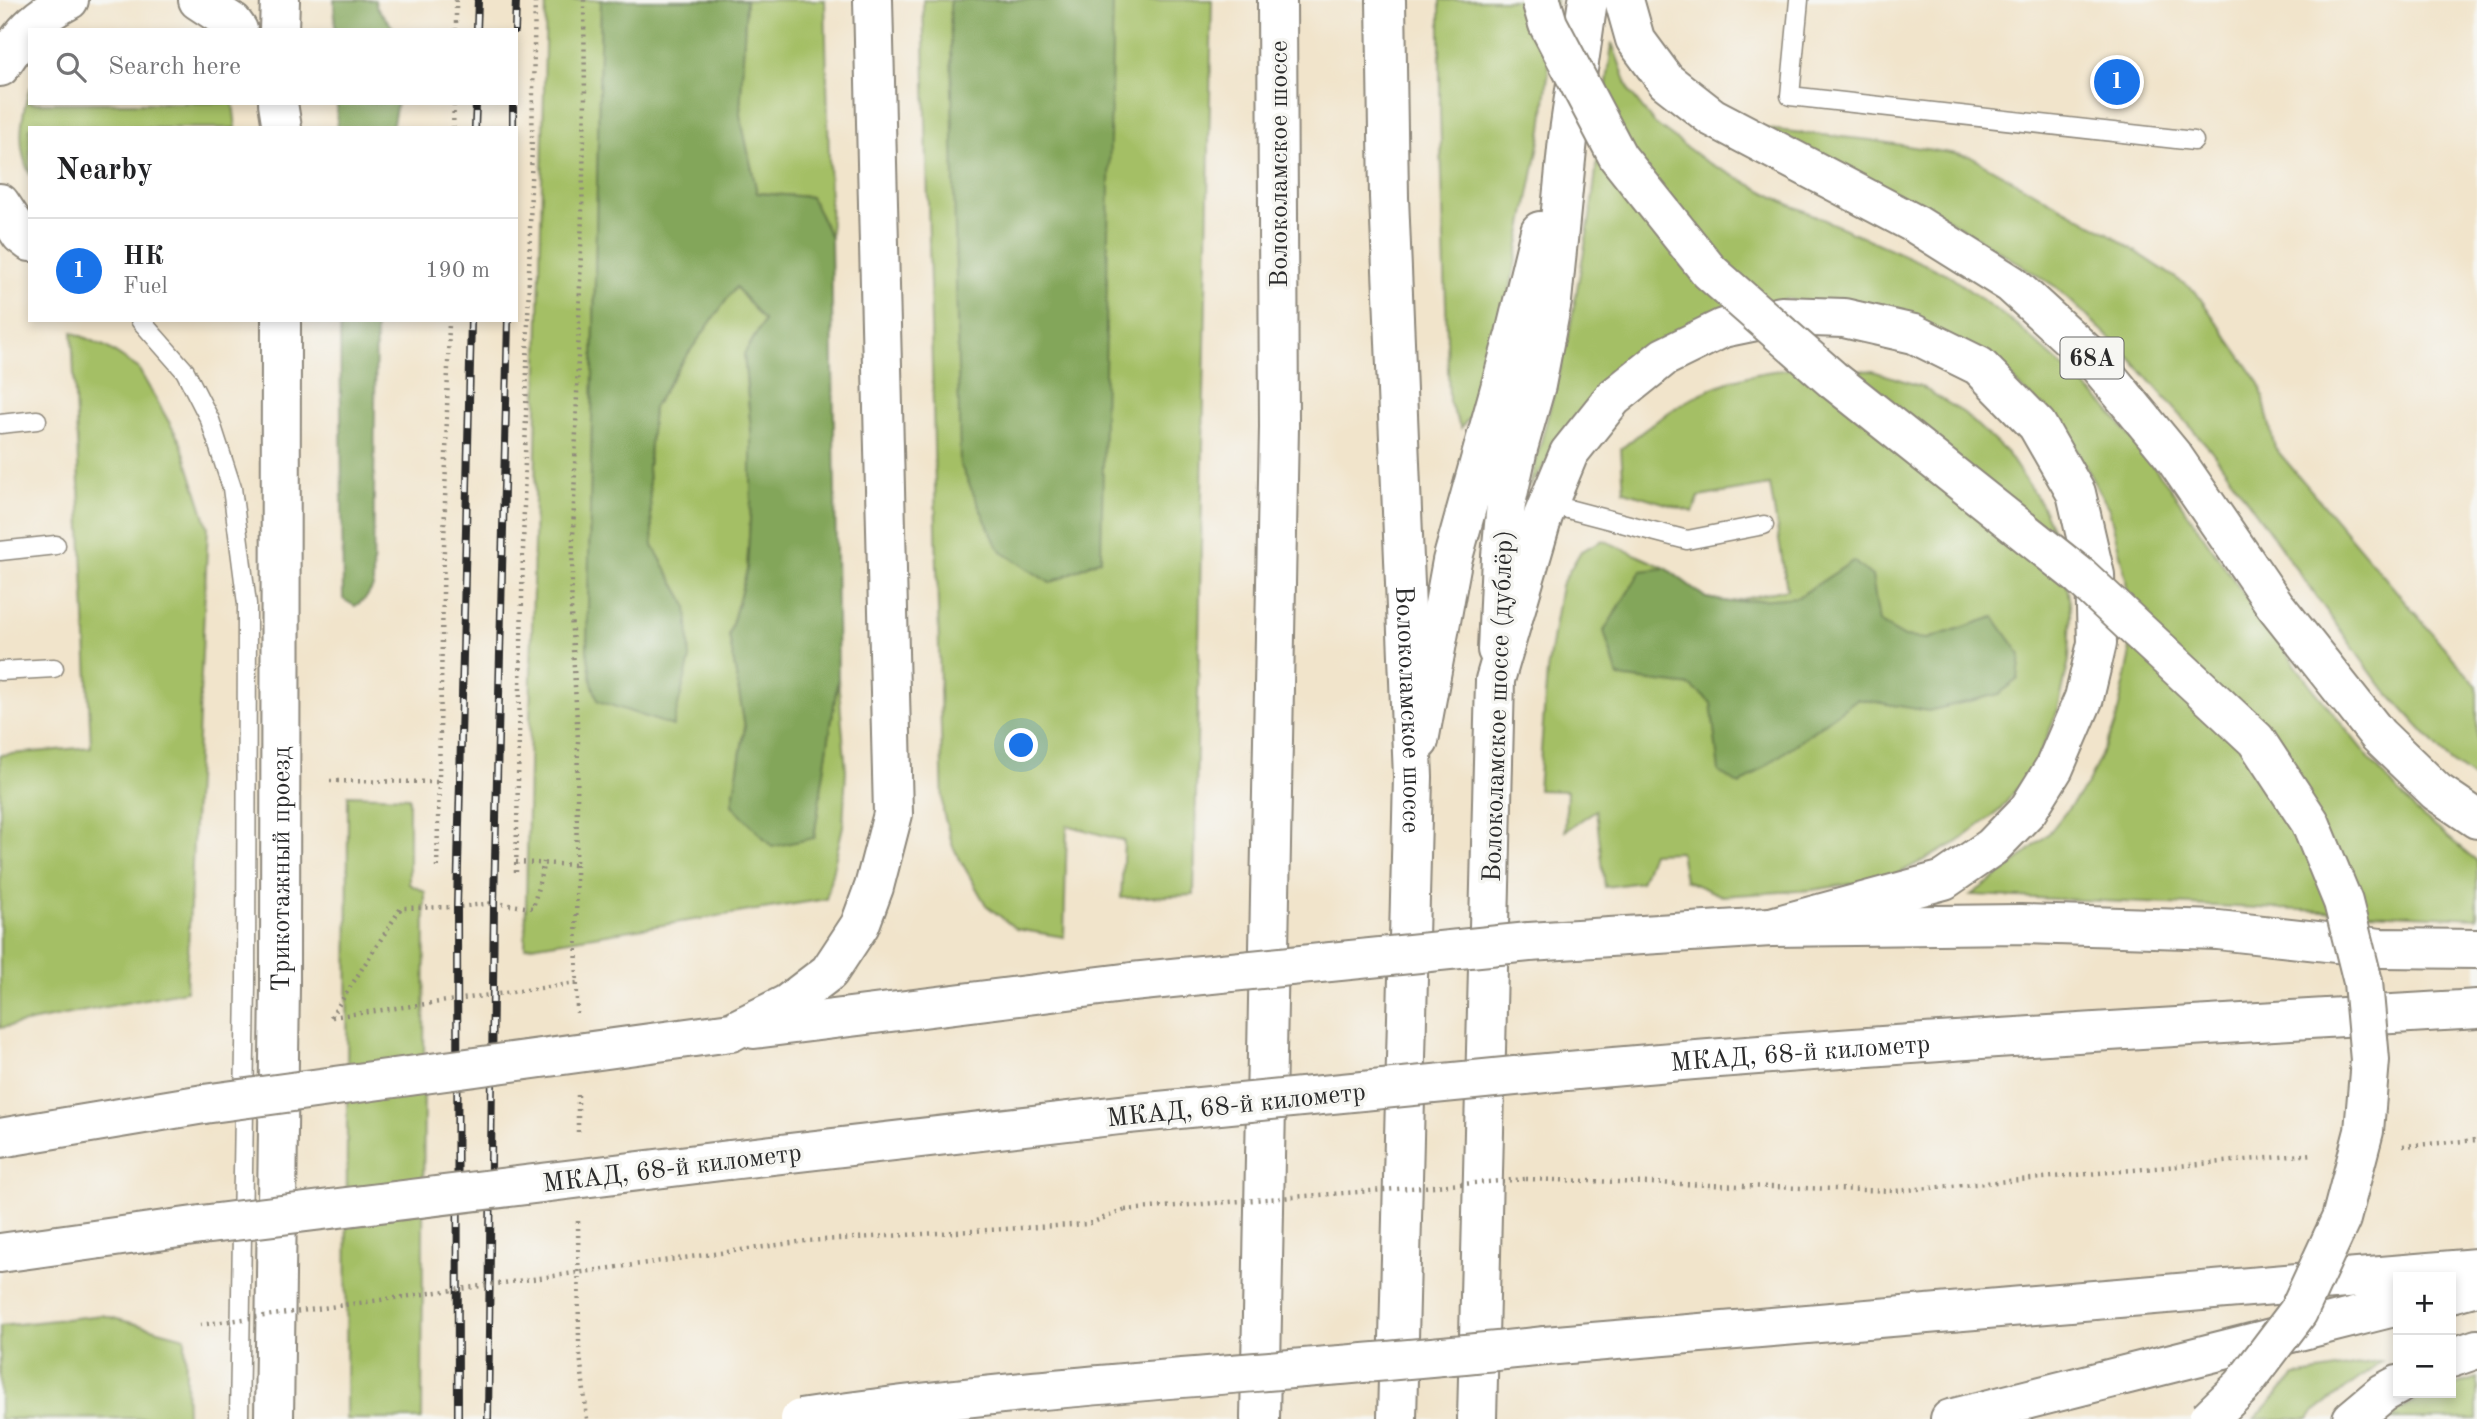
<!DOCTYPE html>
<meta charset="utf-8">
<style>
:root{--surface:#fff;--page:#f6f6f6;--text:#202124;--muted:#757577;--line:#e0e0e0;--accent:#1a73e8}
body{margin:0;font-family:"Old Standard TT",serif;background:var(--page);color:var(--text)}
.controls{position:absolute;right:21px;bottom:21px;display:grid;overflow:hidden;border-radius:0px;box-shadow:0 4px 10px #0003}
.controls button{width:63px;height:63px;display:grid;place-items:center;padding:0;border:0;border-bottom:2px solid var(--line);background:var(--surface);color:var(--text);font:35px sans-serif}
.you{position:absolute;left:1022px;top:746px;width:24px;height:24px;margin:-18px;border:5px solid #fff;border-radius:50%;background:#1a73e8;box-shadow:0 0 0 10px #1a73e833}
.badge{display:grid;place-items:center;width:46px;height:46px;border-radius:50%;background:var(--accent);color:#fff;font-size:23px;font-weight:700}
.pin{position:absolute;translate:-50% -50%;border:4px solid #fff;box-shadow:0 2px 7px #0006}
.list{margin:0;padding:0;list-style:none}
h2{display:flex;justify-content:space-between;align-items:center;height:91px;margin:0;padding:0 28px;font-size:30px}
h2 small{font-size:23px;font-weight:400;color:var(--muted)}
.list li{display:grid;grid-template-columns:46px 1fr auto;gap:21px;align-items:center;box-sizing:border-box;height:105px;padding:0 28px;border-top:2px solid var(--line)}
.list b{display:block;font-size:26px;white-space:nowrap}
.list p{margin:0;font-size:23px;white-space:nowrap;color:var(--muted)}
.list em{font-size:23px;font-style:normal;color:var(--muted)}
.icon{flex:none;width:38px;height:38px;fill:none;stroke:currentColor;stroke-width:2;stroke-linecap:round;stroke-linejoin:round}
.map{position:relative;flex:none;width:2477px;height:1419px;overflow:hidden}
.search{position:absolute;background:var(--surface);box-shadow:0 4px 10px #0003;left:28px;top:28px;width:490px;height:77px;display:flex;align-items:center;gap:18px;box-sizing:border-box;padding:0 24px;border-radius:0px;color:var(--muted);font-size:26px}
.panel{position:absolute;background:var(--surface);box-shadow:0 4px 10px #0003;left:28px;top:126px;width:490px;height:196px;border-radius:0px}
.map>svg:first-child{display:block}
.green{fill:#a4bf65;stroke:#687548;stroke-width:2}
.forest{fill:#83a65a;stroke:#576842;stroke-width:2}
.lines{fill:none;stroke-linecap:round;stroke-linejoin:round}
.lane-casing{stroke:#8e887b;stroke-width:21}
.secondary-casing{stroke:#8e887b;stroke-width:42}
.primary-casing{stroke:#8e887b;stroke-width:42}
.highway-casing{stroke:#8e887b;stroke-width:42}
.path{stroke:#8e887b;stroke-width:4.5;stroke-dasharray:2 5;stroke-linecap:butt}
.lane{stroke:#fff;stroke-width:18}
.secondary{stroke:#fff;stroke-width:38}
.primary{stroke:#fff;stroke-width:38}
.highway{stroke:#fff;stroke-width:38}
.rail-casing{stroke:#2b2b2b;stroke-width:8}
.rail{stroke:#f6f6f2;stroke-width:5;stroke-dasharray:16;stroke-linecap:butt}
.primary-bridge-casing{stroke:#8e887b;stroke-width:42;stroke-linecap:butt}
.highway-bridge-casing{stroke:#8e887b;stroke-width:42;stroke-linecap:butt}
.path-bridge{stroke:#8e887b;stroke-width:4.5;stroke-dasharray:2 5;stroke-linecap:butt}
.primary-bridge{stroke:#fff;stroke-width:38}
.highway-bridge{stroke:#fff;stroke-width:38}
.labels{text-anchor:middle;stroke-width:7;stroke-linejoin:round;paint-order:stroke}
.shield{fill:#f6f6f2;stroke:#686867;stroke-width:2}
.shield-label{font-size:24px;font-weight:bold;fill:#2b2b2b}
.street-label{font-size:26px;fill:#2b2b2b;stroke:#f6f6f2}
</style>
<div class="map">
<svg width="2477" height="1419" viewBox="0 0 2477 1419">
<rect width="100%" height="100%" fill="#f6f6f2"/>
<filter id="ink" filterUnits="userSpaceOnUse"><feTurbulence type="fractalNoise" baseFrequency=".0143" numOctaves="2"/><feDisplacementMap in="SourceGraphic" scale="14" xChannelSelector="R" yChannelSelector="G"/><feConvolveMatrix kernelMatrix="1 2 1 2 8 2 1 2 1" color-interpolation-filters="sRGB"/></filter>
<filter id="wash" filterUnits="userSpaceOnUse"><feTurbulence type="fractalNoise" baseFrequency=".00686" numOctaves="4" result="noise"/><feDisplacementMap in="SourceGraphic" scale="28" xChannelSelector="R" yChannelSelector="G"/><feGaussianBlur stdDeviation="1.57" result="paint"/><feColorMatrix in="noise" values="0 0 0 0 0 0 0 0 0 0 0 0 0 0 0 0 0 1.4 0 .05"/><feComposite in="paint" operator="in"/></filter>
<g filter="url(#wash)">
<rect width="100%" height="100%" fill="#f1e4cb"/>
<path class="green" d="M546,0H601L587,650L592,683L638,713L673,725L687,606L653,546L648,468L653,408L680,365L736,286L764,321L744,355L751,431V501L747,570L729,635L745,727L732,805L814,838L838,678L846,770L843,826L826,899L525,947Z
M746,0H825L831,238L811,197L757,193L740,115Z
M923,0H1212L1194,895L1121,898L1124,841L1067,825L1064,937L1016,929L986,905L953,847L943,812Z
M1440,0H1556L1542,130L1510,290L1480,402L1461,428L1449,402L1440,112Z
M1612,43L1630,92L1654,123L1705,161L1784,202L1947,274L2018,326L2104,404L2168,485L2252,606L2311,686L2373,763L2416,811L2477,861V918L1971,895L2010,867L2049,833L2087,785L2115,725L2130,658L2126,579L2109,509L2073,443L2003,368L1786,298L1587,404L1529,488L1568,339L1590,218Z
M30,87V103H233L236,128H30V175C16,146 21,117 30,87Z
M1766,129L1870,140L1969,156L2108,233L2195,291L2260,384L2275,448L2477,686V781L2450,761L2377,681L2211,450L2125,352L2056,287L1938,213L1770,143Z
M72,332L106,347L138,368L181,443L208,527L186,991L0,1028V755L91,747Z
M1800,367L1873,371L1920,386L1964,413L2008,454L2041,504L2062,550L2071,612L2069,660L2058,710L2035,766L2000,810L1958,842L1890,878L1812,890L1722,896L1685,880L1680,852L1652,853L1641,882L1605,887L1596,810L1565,831L1567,791L1538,790L1547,671L1561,585L1581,551L1603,540L1666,568L1706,598L1730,602L1787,589L1770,485L1699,497L1693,512L1624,491L1621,449C1659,417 1701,386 1752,375C1768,371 1784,370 1800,367Z
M348,795L409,797V884L425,892L422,1419H346Z
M102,1315L185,1337L187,1418L0,1419V1326Z
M2383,1361L2313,1413L2309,1419H2254L2295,1376Z
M2477,1378V1419H2388C2410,1403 2422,1393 2451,1393V1387Z"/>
<path class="forest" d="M334,0H375L376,6L395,30H335Z
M601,0H746L740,115L757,193L811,197L831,238L838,678L814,838L772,847L732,805L745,727L729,635L747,570L751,501V431L744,354L764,321L736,287L680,365L653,408L648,468L653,546L687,606L690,659L673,726L598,701L592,683L587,650Z
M950,0H1113L1101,559L1050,583L1005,554L997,546L960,464Z
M337,103H397L392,128H337Z
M340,320H376L373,587L366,598L355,606L343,599Z
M1853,561L1872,576L1879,622L1905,637L1927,639L1994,617L2021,655L2018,679L1999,694L1928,711L1857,699L1740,785L1719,772L1711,703L1691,686L1618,677L1604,631L1641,571L1666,568L1706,598L1730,602L1798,597Z"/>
</g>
<g filter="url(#ink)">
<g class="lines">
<defs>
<path id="lane" d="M1799,0L1790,96L2194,141
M140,320L185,371L210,420L232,488L247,604L246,985L239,1419
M0,424L37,420
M1549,504L1687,540L1764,525
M0,551L56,545
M0,671L54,668"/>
<g id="secondary">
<path d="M198,0L233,23L238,30"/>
<path d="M279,30L280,0"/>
<path d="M0,67C22,33 33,19 69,0"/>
<path d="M278,103L282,128"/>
<path d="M0,203L21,235L30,242"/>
<path d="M1497,650L1501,556L1506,504L1518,448L1536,385L1552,301L1568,139L1588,0"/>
<path d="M1419,741L1452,561L1515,334L1540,231"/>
<path id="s1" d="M274,1419L280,986L281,320"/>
</g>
<g id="primary">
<path id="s2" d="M1386,0L1389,197L1413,777L1397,1419"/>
<path d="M1624,0L1635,39L1666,81L1712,117L1917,225L2011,284L2093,359L2173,456L2275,605L2378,735L2437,792L2477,819"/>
<path d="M1529,942L1771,927L2021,924L2218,930L2381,948L2477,949"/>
<path d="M754,1029L1132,982"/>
<path d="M731,1032L787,1004L829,972L860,925L874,887L893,814L873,0"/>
<path d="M0,1138L204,1104"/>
<path d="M2451,1293L2477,1286"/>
<path d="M2451,1358L2477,1349"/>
<path d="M1260,1419L1279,427L1277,0"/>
<path d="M1477,1419L1495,680L1543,516L1569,453L1613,398L1664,357L1723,328L1781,316L1844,318L1914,334L1979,366L2037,425L2076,493L2095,575L2097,643L2084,698L2054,768L2028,810L1992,847L1944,880L1771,927"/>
<path d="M1950,1419L2398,1306"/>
<path d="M2352,1419L2383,1393L2398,1385"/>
</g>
<g id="highway">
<path id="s3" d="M1525,1075C1842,1045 2160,1028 2477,1009"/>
<path d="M729,1160L1128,1114"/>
<path d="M0,1253L201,1225"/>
<path d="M1545,1346L2477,1268"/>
</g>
</defs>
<use href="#lane" class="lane-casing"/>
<use href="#secondary" class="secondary-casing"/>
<use href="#primary" class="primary-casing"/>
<use href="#highway" class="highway-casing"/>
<path class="path" d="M456,30V0
M453,128L454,103
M330,781L439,782
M516,862L576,865L578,740L571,613L585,101L584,0
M576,865L577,1013
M437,867L449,320
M516,872L535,0
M331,1017L401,908L457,907L494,903L533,908L544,862
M332,1017L577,983
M578,1095V1135
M2403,1146L2477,1140
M1526,1179L1895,1191L2314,1154
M578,1221L579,1345L587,1419
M727,1252L806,1241L1088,1224L1125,1210"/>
<use href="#lane" class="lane"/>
<use href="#secondary" class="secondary"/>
<use href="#primary" class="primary"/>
<use href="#highway" class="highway"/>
<defs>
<path id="rail" d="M477,30L478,0
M515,30L516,0
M475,128L476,103
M513,128V103
M458,1419L457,907L471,320
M488,1419L494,903L508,320"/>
</defs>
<use href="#rail" class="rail-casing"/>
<use href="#rail" class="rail"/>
<defs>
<path id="primary-bridge" d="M1541,0L1548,24L1618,157L1709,271L1832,379L2081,577L2256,740L2310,822L2343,902L2363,982L2370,1060L2364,1131L2341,1219L2298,1312L2242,1386L2208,1419
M1132,982L1529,942
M204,1104L731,1032"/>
<path id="highway-bridge" d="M1128,1114L1525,1075
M201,1225L729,1160
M800,1419C1047,1382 1297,1373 1545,1346"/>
</defs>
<use href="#primary-bridge" class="primary-bridge-casing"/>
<use href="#highway-bridge" class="highway-bridge-casing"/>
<path class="path-bridge" d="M1125,1210L1526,1179
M200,1325L727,1252"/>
<use href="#primary-bridge" class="primary-bridge"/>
<use href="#highway-bridge" class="highway-bridge"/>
</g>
</g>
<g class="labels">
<rect class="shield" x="2060.5" y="337.5" width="63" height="41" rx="5"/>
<g class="shield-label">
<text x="2092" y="366">68A</text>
</g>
<g class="street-label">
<text transform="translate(1278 164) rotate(-90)" y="9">Волоколамское шоссе</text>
<text transform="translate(1497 706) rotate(-88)" y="9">Волоколамское шоссе (дублёр)</text>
<text dy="9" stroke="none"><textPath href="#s2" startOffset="710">Волоколамское шоссе</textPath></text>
<text dy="9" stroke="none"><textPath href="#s1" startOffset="550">Трикотажный проезд</textPath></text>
<text dy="9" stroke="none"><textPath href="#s3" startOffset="276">МКАД, 68-й километр</textPath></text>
<text transform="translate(1236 1104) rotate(-6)" y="9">МКАД, 68-й километр</text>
<text transform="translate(672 1167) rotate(-7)" y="9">МКАД, 68-й километр</text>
</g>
</g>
</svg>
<div class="controls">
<button>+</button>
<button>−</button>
</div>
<div class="you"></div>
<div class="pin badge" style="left:2117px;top:82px">1</div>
<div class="search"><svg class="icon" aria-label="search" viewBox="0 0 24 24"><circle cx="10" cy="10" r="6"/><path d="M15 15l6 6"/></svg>Search here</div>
<section class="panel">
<h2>Nearby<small></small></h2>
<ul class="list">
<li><span class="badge">1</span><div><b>НК</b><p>Fuel</p></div><em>190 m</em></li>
</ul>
</section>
</div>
